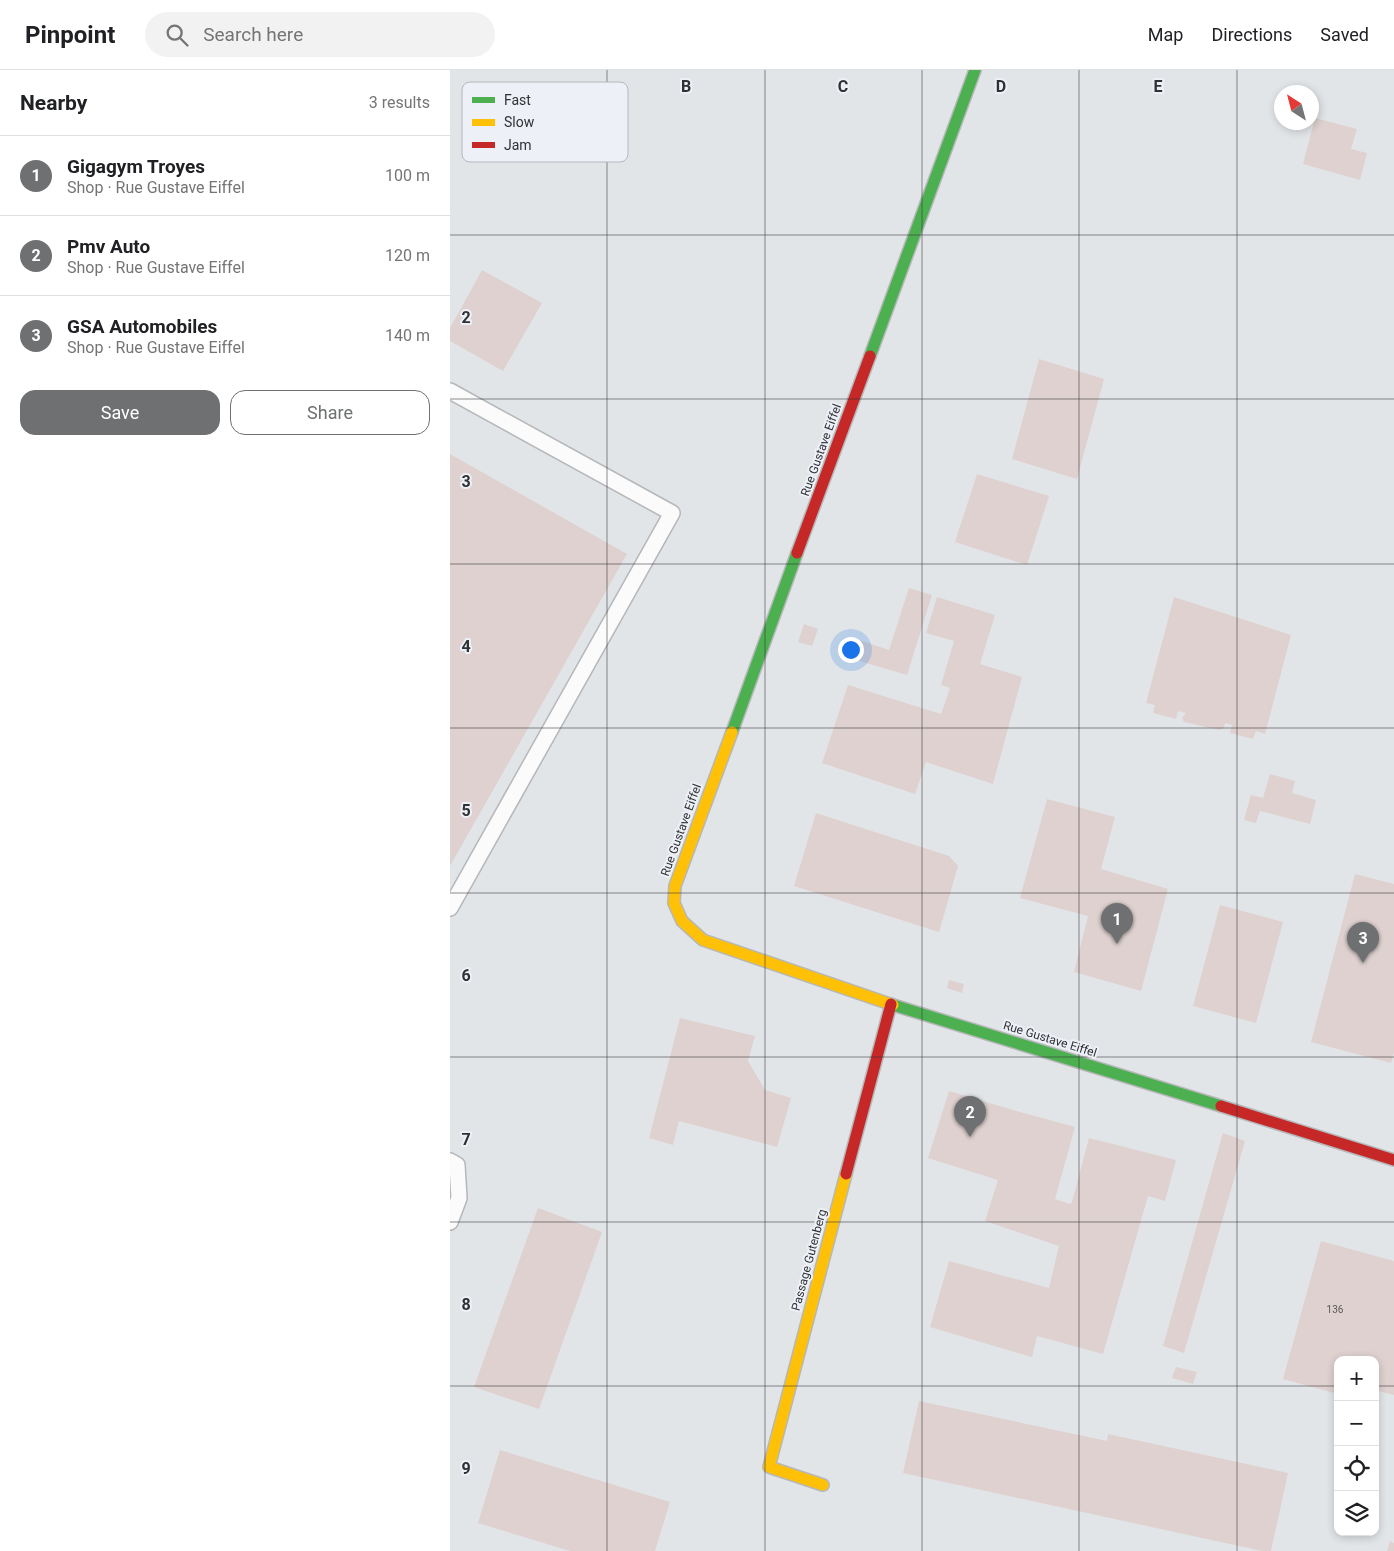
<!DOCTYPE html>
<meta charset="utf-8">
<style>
:root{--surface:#fff;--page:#f2f2f2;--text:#202124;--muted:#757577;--line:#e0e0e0;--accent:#6e7072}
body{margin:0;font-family:Roboto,sans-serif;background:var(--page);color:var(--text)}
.controls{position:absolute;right:15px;bottom:15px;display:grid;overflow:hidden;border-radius:10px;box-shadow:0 2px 8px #0003}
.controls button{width:45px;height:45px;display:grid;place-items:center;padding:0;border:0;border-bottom:1px solid var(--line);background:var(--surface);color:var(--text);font:25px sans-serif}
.compass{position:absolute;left:824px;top:15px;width:45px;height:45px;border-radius:50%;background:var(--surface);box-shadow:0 2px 8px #0003;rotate:324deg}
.you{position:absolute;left:400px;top:579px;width:18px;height:18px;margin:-12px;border:4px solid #fff;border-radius:50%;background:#1a73e8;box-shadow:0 0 0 8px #1a73e833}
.badge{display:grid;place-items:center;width:32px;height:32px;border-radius:50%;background:var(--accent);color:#fff;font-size:16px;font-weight:700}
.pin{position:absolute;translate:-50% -41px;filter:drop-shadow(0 1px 2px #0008)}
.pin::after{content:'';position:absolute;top:26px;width:18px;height:15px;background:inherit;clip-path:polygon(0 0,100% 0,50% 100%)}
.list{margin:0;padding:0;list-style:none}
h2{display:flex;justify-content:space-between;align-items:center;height:65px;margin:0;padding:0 20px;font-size:21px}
h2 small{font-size:16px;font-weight:400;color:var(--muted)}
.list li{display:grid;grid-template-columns:32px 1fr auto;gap:15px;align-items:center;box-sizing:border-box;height:80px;padding:0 20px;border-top:1px solid var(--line)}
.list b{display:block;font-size:19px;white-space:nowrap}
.list p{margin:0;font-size:16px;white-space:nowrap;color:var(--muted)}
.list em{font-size:16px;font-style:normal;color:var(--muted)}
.actions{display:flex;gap:10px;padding:15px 20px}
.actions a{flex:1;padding:11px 0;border:1px solid var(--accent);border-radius:15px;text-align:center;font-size:18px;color:var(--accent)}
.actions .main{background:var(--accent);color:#fff}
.icon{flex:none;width:28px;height:28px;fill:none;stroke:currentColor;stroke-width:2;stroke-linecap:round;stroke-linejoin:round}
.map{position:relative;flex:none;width:944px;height:1481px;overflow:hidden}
header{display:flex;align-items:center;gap:30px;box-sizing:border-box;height:70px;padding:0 25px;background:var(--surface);border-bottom:1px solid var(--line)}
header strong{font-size:24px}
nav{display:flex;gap:28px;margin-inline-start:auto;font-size:18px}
.search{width:350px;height:45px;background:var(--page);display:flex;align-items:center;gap:12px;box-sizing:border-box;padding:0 18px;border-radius:28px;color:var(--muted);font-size:19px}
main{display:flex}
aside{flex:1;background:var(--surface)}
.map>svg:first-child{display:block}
.building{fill:#ded1cf}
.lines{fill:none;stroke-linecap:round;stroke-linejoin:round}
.lane-casing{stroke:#b5b7b9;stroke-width:18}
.fast-casing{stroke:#b5b7b9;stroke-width:14}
.slow-casing{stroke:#b5b7b9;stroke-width:14}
.jam-casing{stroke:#b5b7b9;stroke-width:14}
.lane{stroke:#fbfbfc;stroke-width:15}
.fast{stroke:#4caf50;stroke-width:11}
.slow{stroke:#ffc107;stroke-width:11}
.jam{stroke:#c62828;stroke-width:11}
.grid{fill:none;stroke:#2f3133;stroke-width:1;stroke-opacity:0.55}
.labels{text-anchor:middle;stroke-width:4;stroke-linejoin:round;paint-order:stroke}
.number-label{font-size:10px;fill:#5b595a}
.street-label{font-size:12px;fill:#2f3133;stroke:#edf1f7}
.key{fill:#edf1f7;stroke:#b4b7bc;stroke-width:1}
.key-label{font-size:14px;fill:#2f3133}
.grid-label{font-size:16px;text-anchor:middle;font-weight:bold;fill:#2f3133;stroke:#edf1f7;stroke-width:4;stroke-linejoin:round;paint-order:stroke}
</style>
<header>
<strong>Pinpoint</strong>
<div class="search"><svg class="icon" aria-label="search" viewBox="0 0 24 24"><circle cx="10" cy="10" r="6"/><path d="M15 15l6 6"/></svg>Search here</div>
<nav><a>Map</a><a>Directions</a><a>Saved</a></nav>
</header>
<main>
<aside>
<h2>Nearby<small>3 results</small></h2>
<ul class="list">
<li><span class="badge">1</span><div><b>Gigagym Troyes</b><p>Shop · Rue Gustave Eiffel</p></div><em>100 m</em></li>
<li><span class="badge">2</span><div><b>Pmv Auto</b><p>Shop · Rue Gustave Eiffel</p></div><em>120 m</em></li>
<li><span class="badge">3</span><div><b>GSA Automobiles</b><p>Shop · Rue Gustave Eiffel</p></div><em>140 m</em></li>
</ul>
<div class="actions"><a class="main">Save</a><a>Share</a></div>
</aside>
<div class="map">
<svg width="944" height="1481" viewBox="0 0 944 1481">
<rect width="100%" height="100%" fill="#e2e5e8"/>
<path class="building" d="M865,48L907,59L901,79L917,83L910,110L853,94Z
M32,200L92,233L53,301L0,271V258Z
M589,289L654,309L627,409L562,389Z
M0,384L177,484L0,796Z
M527,404L599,426L577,495L505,472Z
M459,518L482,525L457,605L403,589L409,570L439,580Z
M487,527L545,545L530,594L572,607L543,714L476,692L465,724L372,693L398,615L491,644L500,618L491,615L504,571L476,563Z
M724,527L841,565L815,664L806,661L803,669L780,663L782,655L775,653L774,658L770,660L734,652L732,648L736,643L728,641L726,649L703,643L705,635L696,633Z
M354,554L368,559L362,576L348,572Z
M820,704L845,711L842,723L866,730L860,754L810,741L806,753L794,750L801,725L813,728Z
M597,729L665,747L651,799L718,819L691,921L624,902L638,846L570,828Z
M366,743L499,786L508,796L489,862L344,816Z
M905,804L944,814V982L941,993L861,972Z
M770,835L833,852L806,953L743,936Z
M499,910L514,914L512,923L497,918Z
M230,948L305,966L298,991L315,1020L341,1028L327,1077L229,1051L223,1075L199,1068Z
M499,1021L570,1042L625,1057L605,1129L620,1134L622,1132L639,1068L726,1090L715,1131L698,1126L653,1284L587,1266L582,1287L480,1257L499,1191L599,1218L609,1176L535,1151L548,1110L478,1088Z
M773,1063L795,1071L734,1283L713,1276Z
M88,1138L152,1162L89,1339L24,1317Z
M871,1171L944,1191V1325L925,1320V1290H888V1324L833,1309Z
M726,1297L747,1302L743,1314L722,1308Z
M469,1331L657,1371L658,1364L838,1403L821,1481H812L453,1403Z
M50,1380L220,1432L205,1481H120L28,1453Z
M940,1471L944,1473V1481H937Z"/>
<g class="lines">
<defs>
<path id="lane" d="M0,321L222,443L0,838
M0,1091L7,1095L9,1128L0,1152"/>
<path id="fast" d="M420,286L525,0
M282,662L347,483
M443,935L771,1036"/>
<path id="slow" d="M282,662L225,816L224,833L232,851L253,870L443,935
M373,1415L319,1397L396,1104"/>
<path id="jam" d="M347,483L420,286
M771,1036L944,1090
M396,1104L441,934"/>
</defs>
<use href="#lane" class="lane-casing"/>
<use href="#fast" class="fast-casing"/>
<use href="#slow" class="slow-casing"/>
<use href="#jam" class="jam-casing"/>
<use href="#lane" class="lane"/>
<use href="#fast" class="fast"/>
<use href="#slow" class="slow"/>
<use href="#jam" class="jam"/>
</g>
<path class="grid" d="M157,0V1481M315,0V1481M472,0V1481M629,0V1481M787,0V1481M0,165H944M0,329H944M0,494H944M0,658H944M0,823H944M0,987H944M0,1152H944M0,1316H888M925,1316H944"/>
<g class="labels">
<g class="number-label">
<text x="885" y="1243">136</text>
</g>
<g class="street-label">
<text transform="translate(371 380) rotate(-70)" y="4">Rue Gustave Eiffel</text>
<text transform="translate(231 760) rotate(-70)" y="4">Rue Gustave Eiffel</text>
<text transform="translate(600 969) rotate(17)" y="4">Rue Gustave Eiffel</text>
<text transform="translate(359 1190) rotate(-75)" y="4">Passage Gutenberg</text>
</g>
</g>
<rect x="12" y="12" width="166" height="80" rx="8" class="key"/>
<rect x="22" y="27" width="23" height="6" fill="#4caf50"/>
<rect x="22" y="49" width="23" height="7" fill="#ffc107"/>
<rect x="22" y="72" width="23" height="6" fill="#c62828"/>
<g class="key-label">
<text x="54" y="35">Fast</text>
<text x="54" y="57">Slow</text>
<text x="54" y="80">Jam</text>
</g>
<g class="grid-label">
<text x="236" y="22">B</text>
<text x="393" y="22">C</text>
<text x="551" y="22">D</text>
<text x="708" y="22">E</text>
<text x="16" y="253">2</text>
<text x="16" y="417">3</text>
<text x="16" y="582">4</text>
<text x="16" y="746">5</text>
<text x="16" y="911">6</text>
<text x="16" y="1075">7</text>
<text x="16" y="1240">8</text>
<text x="16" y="1404">9</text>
</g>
</svg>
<div class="controls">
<button>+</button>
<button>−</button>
<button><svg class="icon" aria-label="locate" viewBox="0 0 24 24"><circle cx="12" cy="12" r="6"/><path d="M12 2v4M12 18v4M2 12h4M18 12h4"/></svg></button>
<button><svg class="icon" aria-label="layers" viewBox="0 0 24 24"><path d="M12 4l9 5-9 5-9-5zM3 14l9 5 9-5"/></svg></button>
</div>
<svg class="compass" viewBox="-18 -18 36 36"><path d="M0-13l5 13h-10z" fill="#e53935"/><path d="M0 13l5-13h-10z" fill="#757577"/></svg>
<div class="you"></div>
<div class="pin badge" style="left:667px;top:874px">1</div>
<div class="pin badge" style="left:520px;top:1067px">2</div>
<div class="pin badge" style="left:913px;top:893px">3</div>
</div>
</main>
